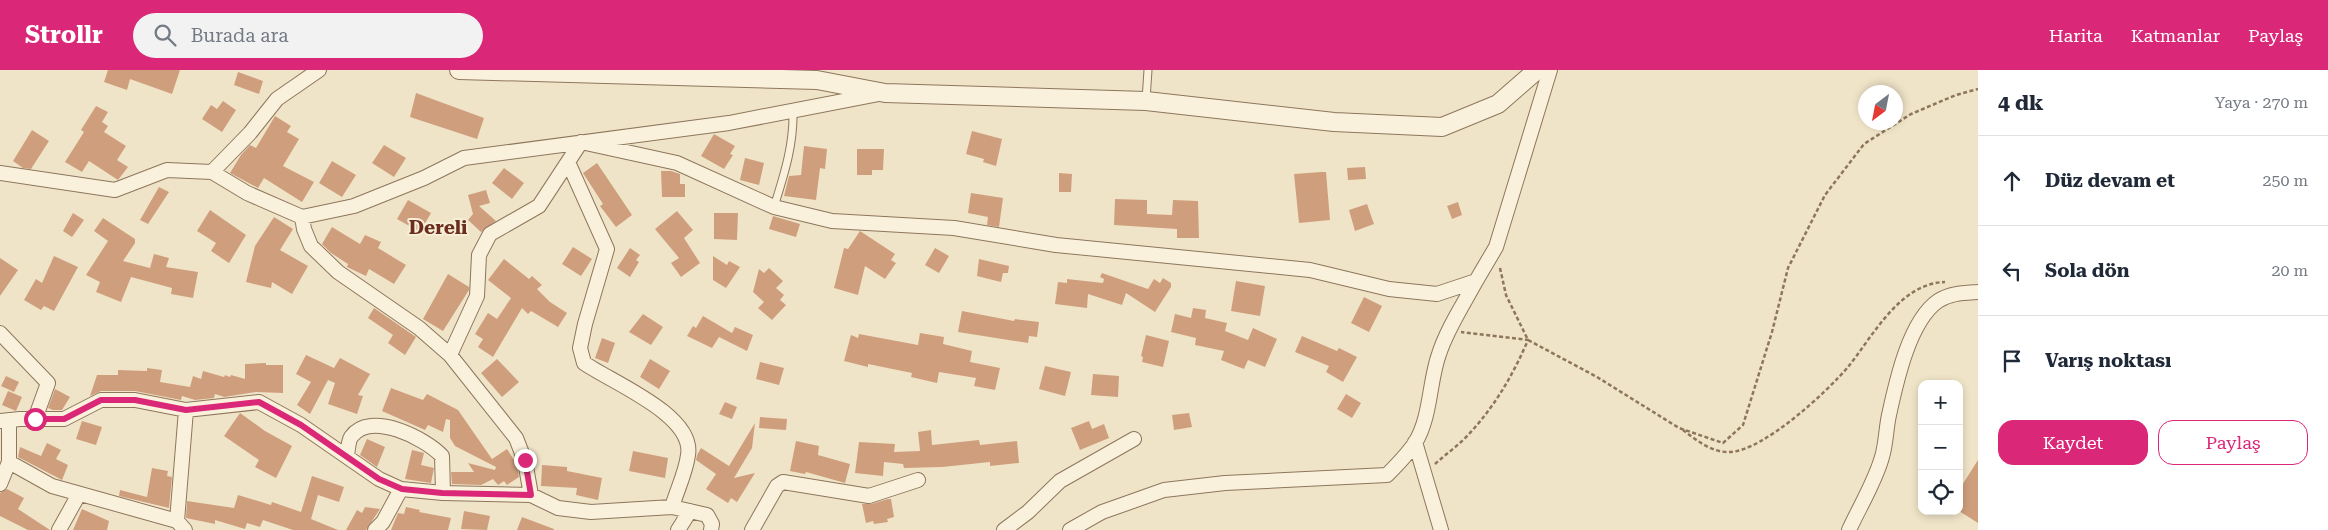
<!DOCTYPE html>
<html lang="tr">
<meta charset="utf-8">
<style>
:root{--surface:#fff;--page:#f2f2f3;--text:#1f2937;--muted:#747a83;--line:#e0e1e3;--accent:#db2777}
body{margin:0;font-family:"Roboto Serif",serif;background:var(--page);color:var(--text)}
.controls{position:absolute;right:15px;bottom:15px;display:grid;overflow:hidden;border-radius:10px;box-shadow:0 2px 8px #0003}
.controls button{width:45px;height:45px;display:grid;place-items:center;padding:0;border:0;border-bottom:1px solid var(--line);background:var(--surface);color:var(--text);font:25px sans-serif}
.compass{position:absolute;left:1858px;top:15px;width:45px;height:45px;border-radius:50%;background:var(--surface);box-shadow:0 2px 8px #0003;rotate:212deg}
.stop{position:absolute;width:15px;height:15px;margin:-11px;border:4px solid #db2777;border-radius:50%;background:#fff}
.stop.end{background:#db2777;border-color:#fff;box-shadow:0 1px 5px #0008}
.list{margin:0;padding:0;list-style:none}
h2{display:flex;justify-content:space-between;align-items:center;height:65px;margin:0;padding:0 20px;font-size:21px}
h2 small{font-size:16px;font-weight:400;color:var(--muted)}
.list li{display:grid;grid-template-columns:32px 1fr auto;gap:15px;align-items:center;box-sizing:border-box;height:90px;padding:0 20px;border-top:1px solid var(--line)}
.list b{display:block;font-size:19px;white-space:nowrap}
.list em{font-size:16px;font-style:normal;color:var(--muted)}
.actions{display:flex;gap:10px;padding:15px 20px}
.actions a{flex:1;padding:11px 0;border:1px solid var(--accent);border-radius:15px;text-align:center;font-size:18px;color:var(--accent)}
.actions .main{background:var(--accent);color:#fff}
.icon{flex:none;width:28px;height:28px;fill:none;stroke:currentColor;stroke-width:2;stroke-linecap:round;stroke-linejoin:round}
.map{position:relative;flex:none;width:1978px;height:460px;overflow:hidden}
header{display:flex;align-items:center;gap:30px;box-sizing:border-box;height:70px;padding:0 25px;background:var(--accent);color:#fff}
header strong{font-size:24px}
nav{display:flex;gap:28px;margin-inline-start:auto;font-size:18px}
.search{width:350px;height:45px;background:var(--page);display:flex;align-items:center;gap:12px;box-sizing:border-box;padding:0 18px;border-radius:28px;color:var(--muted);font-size:19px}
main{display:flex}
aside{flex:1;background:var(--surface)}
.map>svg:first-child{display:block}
.building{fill:#cf9f7d}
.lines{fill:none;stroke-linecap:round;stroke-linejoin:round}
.service-casing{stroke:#8d765c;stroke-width:9}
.minor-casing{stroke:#8d765c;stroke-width:16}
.tertiary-casing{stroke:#8d765c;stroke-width:20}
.path{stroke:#8d765c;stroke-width:2.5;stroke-dasharray:4 2.5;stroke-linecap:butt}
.service{stroke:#faf1dc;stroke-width:7}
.minor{stroke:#faf1dc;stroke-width:14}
.tertiary{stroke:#faf1dc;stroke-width:18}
.route{stroke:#db2777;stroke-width:6}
.labels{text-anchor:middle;stroke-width:4;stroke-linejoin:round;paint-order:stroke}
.quarter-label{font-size:19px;font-weight:bold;fill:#6b2e1e;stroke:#f7eed8}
</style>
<header>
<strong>Strollr</strong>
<div class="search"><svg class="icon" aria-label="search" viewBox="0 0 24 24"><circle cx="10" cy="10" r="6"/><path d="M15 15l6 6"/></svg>Burada ara</div>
<nav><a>Harita</a><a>Katmanlar</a><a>Paylaş</a></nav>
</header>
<main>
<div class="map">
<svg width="1978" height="460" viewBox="0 0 1978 460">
<rect width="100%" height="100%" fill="#f0e4c8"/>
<path class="building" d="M108,0H180L172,24L130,9L127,20L104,12Z
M238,2L263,11L259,24L234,15Z
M416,23L484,48L477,69L410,47Z
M223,31L236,40L222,62L202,49L211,35L217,39Z
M96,36L108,42L102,52L108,56L104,62L126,76L117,90L128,97L118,110L89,91L82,102L65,92L84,62L81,60Z
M275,46L291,56L287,62L299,69L283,96L314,112L302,132L264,108L258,118L230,103L241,85L250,75L256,78Z
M32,60L49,71L31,99L23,98L13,91Z
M972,61L1002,69L996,96L983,92L984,89L966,84Z
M714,64L735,76L730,84L733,85L724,99L701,86Z
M384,75L406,88L394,107L372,93Z
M804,76L827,79L825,99L820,98L816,130L784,126L789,106L801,105Z
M857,79H884L883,100H872V105H857Z
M745,88L764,93L759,115L740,110Z
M332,91L356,105L342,127L319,113Z
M597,93L632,145L616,157L600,136L603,134L583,103Z
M1365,97L1366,109L1348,110L1347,98Z
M504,98L524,113L512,129L492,113Z
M661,101H671L680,104V114H685V127H662Z
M1321,102H1326L1330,150L1299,153L1294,104Z
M1059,103L1072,104L1071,122H1059Z
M159,117L169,122L148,154L140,150Z
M486,120L490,133L479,136L496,151L481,162L468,150L473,144L468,125Z
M971,123L1003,128L999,157L987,155L988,147L968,143Z
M1115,129L1147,130V144L1172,145L1173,130L1198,131L1199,168H1177V159L1114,155Z
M408,130L431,143L420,162L397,149Z
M1458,132L1462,145L1452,149L1447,136Z
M1367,134L1374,154L1355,161L1349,140Z
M210,140L246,165L229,193L211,181L216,173L197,161Z
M677,141L693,160L684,168L700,193L681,207L671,193L679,188L655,159Z
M73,143L84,150L72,167L63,161Z
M714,143H738L737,170L714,169Z
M773,146L800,154L796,167L769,159Z
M274,147L293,159L280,180L308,196L292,224L272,212L271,218L246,212L255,176Z
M103,148L135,169V173L123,191L150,198L154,184L169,188L166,197L198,202L193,228L171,224L172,218L131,207L121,232L96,222L100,212L86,205L108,171L94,161Z
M332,157L360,174L365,165L381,172L378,178L406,195L394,214L369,199L366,206L347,197L348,194L331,183L322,174Z
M860,161L895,184L891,190L896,193L885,209L865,196L858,225L834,218L844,178L848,179Z
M573,177L592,189L581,206L562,194Z
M630,178L640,185L636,190L639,192L630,207L617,198Z
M935,178L949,186L939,203L925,195Z
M54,186L78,197L54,241L44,236L41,240L24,230L36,209L42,213Z
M713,186L727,195L729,191L740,197L726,218L713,210Z
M0,188L18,200L0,226Z
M504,189L529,209L532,206L542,215L537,219L550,232L567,243L558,257L531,241L528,244L522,238L493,287L478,277L483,269L475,264L488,243L497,249L511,228L488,210Z
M979,189L1009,196L1008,203H1003L1001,212L977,206Z
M769,198L783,211L776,218L784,225L780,230L786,235L772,250L758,238L764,232L753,222L759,199L764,203Z
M1102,203L1148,219L1154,209L1160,213L1163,208L1171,213V217L1155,242L1126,223L1122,235L1088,224L1087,238L1055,234L1058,212L1067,213V209L1103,213L1104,209L1100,207Z
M448,204L469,217V220L443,261L423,249Z
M1236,211L1265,216L1260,246L1231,241Z
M1364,227L1382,236L1369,262L1351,253Z
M374,238L416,267L405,285L388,273L393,265L368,248Z
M1193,238L1206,240L1205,248L1227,253L1225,261L1248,270L1253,258L1277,269L1265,297L1248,290L1244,299L1221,290L1224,281L1195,275L1196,268L1171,262L1175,244L1191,248Z
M962,241L1014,251L1015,249L1039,252L1037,267L1029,266L1028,273L958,262Z
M643,244L663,257L651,275L629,262Z
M703,246L732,263L735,257L753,265L747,281L719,267L712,278L687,266L693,256L696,258Z
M920,263L944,267L943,274L972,281L970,292L1000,298L995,320L974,316L976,308L939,302L937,313L911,307L912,303L868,294V297L844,291L851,265L858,268L859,264L918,275Z
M1146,265L1169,271L1163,297L1142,292L1143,287L1141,286Z
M1302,266L1337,281L1339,278L1357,287L1343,312L1326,302L1329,296L1295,282Z
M602,268L615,273L608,293L595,288Z
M306,285L334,298L340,288L370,304L358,325L363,326L357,344L328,334L335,313L328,310L310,344L297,335L311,312L296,304Z
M497,289L519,312L502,327L481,303Z
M650,289L670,301L659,319L640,307Z
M760,292L784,298L779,315L756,309Z
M266,293V295H283V323L256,322L224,327L215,324L214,328L195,330L182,326L181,330L135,321H101L90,326L97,305H118V300L147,301V298L162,300L160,312L190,317L193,306L201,309L203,301L224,307L225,305L230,307L231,305L245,309V294Z
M1045,296L1071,302L1065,326L1039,319Z
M1093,304L1119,306L1118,327L1091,325Z
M6,306L19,312L14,322L1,316Z
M391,318L423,330L427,324L458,340L492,389L507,379L517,395L519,407L507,415L504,411L498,415L493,409L481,415L452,414L451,402H474L468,393L495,400L496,397L455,376L450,368V350L446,349L443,362L428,355L425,360L382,341Z
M55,319L70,327L62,340H53L48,338Z
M8,321L22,327L16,341L2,335Z
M1346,324L1361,333L1352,348L1337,339Z
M725,332L737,337L732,349L719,344Z
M240,343L265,361L292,376L276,408L255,397L259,390L224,366Z
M1189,343L1192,357L1174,360L1172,345Z
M760,347L787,349L786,360L759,358Z
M82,351L102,357L96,375L76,369Z
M1089,351L1092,359L1104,354L1109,368L1080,380L1071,358Z
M755,353L752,378L734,408L755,403L737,432L731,428L728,433L706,419L716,404L696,390L697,385L701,378L729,396Z
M931,360L932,375L979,370L980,375L1017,371L1019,393L990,396V392L942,397L904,398L903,394L884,392L883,406L855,403L859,372L895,374L894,382L920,381L918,362Z
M367,369L385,377L377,397L360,385Z
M796,371L819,376L818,385L850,394L845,413L806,402L805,404L790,401Z
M47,373L61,380L56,389L68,395L62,410L18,387L20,377L41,386Z
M412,380L424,383L421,395L434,398L431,413L405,409Z
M633,381L668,388L665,408L629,401Z
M1978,390V453L1959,441V420Z
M542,395L567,397V401L602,408L598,430L576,425L577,418L541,416Z
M152,398L168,401L167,406L172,407L169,438L119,426L120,420L147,427Z
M312,406L344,417L339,432L318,425L311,449L338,460H293L263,450L260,457L247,453L245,459L215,450V454L186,448L187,431L234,438L238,425L271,435L272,432L301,442Z
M7,419L24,428L18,439L50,460H28L0,446V423Z
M888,429H891L894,447L887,449L888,452L874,454L873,451L866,453L862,434H871Z
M365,437L380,439L366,460H346L357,440L362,443Z
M406,437L420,440L419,442L451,448L448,460H391L398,443L404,444Z
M82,439L109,451L107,460H73Z
M464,441L490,446L487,460L461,459Z
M522,447L554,459V460H517Z"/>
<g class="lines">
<defs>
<path id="service" d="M1146,30L1148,0
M774,137C784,105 794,75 793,40"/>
<path id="minor" d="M568,92L607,179L585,254L580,278L584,293C611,312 695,345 688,385C686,402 677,420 672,437
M212,102L250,63L277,29L319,0
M0,103L115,120L167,100L212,102L247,123L302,147L354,136L424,108L464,88L729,53L879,24
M302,147L304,159L311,176L338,202L419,258L450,285L516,368L525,391L531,425
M0,263L48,313L35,349
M450,285L477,226L479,185L490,164L539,136L581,72L677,93L774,137L832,151L954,158L1056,175L1310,200L1389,219L1437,224L1476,211L1496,177L1550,0
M0,351L20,349H64L101,330H135L186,340L259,332L301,355L379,409L401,419L443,423L531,425L558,438L591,442L672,437L707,445L712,454L711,460
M1415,372L1441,460
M347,386C348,381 348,372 351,367C370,340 425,368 442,386L443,423
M9,392L52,416L177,451L185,460
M0,414L9,392V350
M177,451L186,340
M59,460L79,424
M375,460L383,452L401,419
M678,460L690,441
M752,460L777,416L783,412L869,426L918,410
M1004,460L1028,442L1060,411L1134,369
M1070,460L1102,442L1164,420L1225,413L1387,405C1397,395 1407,385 1415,373C1431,347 1429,312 1439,284C1447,259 1463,235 1476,211
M1849,460C1860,436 1875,412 1882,387C1886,374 1886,359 1889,345C1896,313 1909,251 1938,231C1950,223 1964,223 1978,222"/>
<path id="tertiary" d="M459,0L817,10L885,23L1146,31L1334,52L1442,57L1498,34L1537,0"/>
</defs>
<use href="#service" class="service-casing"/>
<use href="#minor" class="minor-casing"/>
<use href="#tertiary" class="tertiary-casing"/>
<path class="path" d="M1500,198L1506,225L1528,270L1597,307L1679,358L1723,373L1743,355L1772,262L1788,198L1825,125L1864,74L1911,44L1956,25L1978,19
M1683,360C1696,370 1712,383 1730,382C1763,381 1827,322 1848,297C1873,266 1900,213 1945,212
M1435,394C1446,384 1459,375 1469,364C1495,336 1513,305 1528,270L1461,262"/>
<use href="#service" class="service"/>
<use href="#minor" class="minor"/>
<use href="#tertiary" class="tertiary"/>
</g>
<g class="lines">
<path class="route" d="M35,349H64L101,330H135L186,340L259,332L301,355L379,409L402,419L442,423L531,425L525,390"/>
</g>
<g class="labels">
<g class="quarter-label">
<text x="438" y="164">Dereli</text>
</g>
</g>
</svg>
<div class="controls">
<button>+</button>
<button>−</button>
<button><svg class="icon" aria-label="locate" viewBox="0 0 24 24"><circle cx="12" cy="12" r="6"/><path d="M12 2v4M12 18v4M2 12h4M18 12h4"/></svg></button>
</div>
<svg class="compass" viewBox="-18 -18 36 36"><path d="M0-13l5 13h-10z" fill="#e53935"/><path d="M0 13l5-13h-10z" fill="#747a83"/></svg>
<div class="stop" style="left:35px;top:349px"></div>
<div class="stop end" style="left:525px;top:390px"></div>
</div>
<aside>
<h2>4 dk<small>Yaya · 270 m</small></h2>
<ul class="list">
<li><svg class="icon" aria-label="ahead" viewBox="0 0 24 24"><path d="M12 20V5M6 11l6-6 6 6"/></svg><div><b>Düz devam et</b></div><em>250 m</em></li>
<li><svg class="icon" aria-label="left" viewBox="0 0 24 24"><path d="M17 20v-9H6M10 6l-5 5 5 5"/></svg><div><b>Sola dön</b></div><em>20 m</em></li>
<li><svg class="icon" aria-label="arrive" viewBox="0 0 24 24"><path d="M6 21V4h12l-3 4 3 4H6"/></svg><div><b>Varış noktası</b></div></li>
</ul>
<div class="actions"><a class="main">Kaydet</a><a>Paylaş</a></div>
</aside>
</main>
